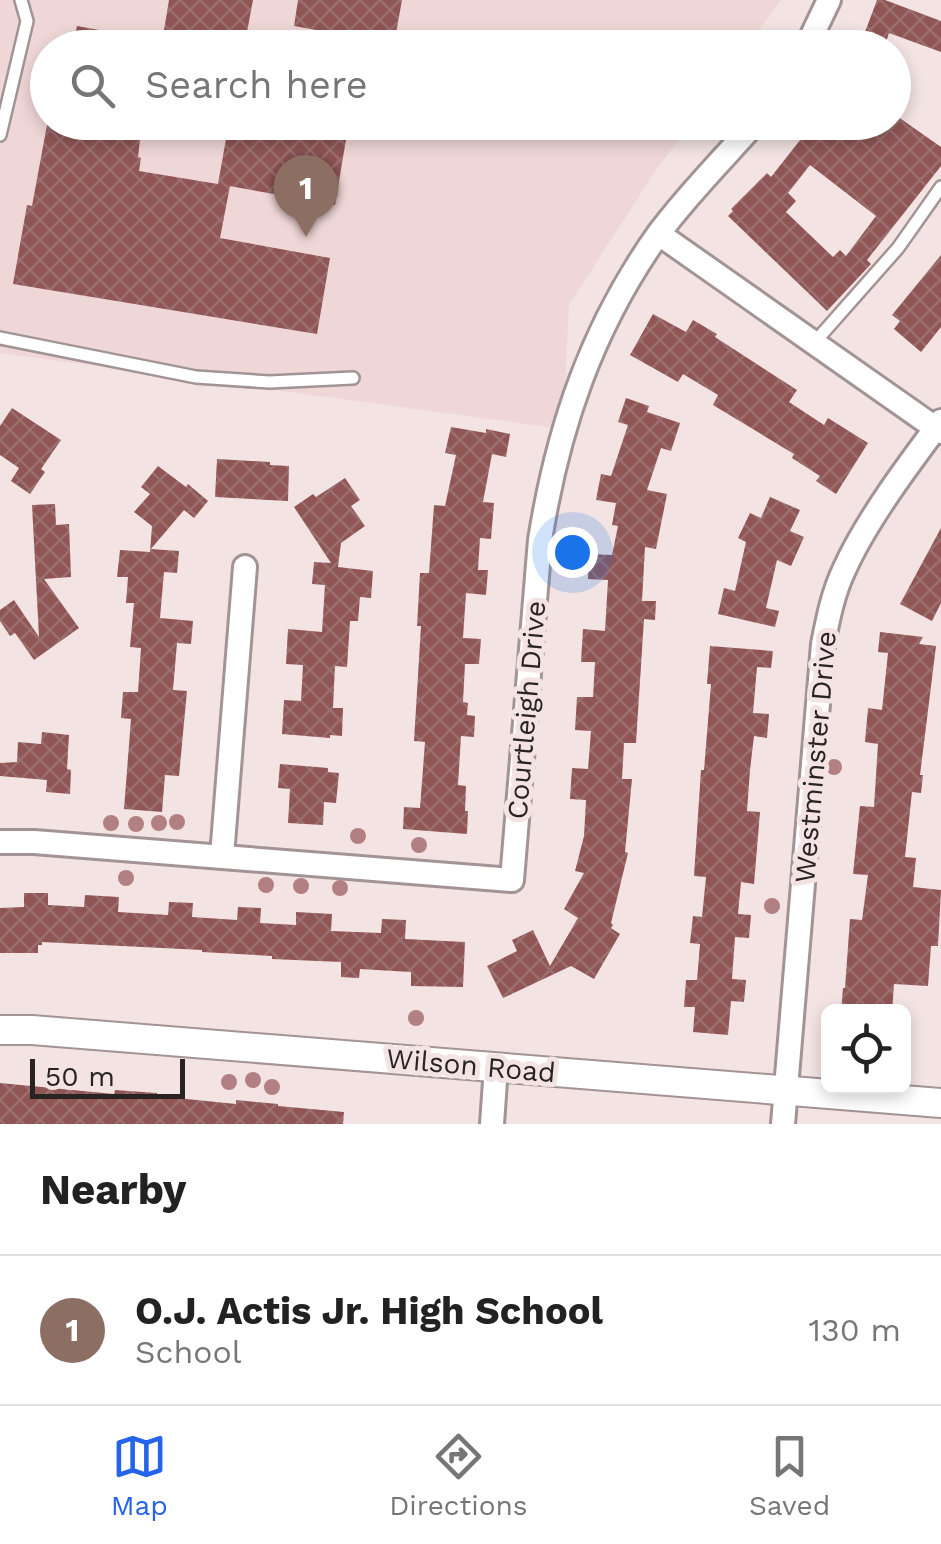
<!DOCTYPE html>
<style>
:root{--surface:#fff;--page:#f2f2f2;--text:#222;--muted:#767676;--line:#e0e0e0;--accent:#2563eb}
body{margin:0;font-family:"Work Sans",sans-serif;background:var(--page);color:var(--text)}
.controls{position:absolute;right:30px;bottom:30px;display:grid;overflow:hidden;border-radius:15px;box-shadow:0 5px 15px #0003}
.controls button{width:90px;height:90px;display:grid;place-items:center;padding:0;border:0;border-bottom:2px solid var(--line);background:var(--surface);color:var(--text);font:50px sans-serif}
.scale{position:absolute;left:30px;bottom:25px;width:155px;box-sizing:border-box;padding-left:10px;border:5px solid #292323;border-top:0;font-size:28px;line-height:35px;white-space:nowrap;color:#292323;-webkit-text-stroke:8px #f3e4e3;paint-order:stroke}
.you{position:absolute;left:572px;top:552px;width:35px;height:35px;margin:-25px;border:8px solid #fff;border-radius:50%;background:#1a73e8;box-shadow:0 0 0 15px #1a73e833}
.badge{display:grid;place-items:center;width:65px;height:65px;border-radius:50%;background:var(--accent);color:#fff;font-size:32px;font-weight:700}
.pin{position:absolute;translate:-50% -82px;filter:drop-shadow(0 2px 5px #0008)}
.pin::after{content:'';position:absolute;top:52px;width:35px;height:30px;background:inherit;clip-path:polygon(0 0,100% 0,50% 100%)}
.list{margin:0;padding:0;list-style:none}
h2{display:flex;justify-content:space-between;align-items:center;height:130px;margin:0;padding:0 40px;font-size:42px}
h2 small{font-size:32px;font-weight:400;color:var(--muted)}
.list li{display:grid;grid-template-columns:65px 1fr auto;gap:30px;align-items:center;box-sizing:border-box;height:150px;padding:0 40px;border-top:2px solid var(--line)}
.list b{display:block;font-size:38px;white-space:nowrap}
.list p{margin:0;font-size:32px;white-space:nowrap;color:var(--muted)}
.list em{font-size:32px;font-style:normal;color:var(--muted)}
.icon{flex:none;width:55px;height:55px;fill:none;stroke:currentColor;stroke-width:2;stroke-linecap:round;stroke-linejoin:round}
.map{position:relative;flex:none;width:941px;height:1124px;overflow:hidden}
.search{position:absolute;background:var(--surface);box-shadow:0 5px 15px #0003;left:30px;right:30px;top:30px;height:110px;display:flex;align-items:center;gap:25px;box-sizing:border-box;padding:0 35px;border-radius:55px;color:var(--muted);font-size:38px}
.sheet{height:280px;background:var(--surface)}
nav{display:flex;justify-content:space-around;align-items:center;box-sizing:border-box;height:140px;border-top:2px solid var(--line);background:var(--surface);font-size:28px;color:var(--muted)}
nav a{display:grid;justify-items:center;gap:5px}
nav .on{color:var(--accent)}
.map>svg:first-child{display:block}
.built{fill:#f0d7d7}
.building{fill:url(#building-cross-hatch);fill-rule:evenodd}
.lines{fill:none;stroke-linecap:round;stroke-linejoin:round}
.service-casing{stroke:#a29494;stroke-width:16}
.minor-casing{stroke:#a29494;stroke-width:28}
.tertiary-casing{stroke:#a29494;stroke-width:32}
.service{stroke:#fff;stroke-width:11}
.minor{stroke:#fff;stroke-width:22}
.tertiary{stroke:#fff;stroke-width:28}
.tree{fill:#b27f82}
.labels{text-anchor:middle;stroke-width:10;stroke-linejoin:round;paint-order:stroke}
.street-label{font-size:28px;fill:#292323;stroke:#f3e4e3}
</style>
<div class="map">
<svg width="941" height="1124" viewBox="0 0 941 1124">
<defs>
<pattern id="building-cross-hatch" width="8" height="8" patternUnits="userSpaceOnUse" patternTransform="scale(2.5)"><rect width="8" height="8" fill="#905555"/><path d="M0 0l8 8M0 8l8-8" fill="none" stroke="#9c6f6f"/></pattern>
</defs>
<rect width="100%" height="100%" fill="#f3e4e3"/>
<path class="built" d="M0,0H781L747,47L48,48V122L692,123L656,170L569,305L563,429L0,353Z"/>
<path class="building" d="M169,0H253L244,48H161Z
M298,0H402L394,44L294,26Z
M877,0H885L941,21V52L889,33L884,48H859Z
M77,26L149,39V48H72Z
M894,114L941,147V166L867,260L871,264L827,311L728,216L733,211L731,209L767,173L771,177L804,135L808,138L820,122H894ZM810,165L876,216L846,256L840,250L833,257L786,212L796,201L788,193Z
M54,122H142L138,157L141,158L139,171L230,186L220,238L330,258L317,334L13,284L27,205L32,206L47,125L54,126Z
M229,122H349L335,205L218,184Z
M941,255V327L921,352L894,329L900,321L892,315Z
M653,314L686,332L693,320L717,334L715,337L797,390L789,402L824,425L828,418L868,443L836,494L816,481L820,476L792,458L794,454L713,405L718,395L683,374L678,382L630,355Z
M626,398L649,406L647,412L680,423L671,451L661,448L647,490L667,494L656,549L645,547L642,601H656L655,620L644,619L636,743H624L622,779H632L625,852L628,853L611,923L613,925L611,928L620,934L594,979L571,966L503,998L487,966L517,951L512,940L533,930L550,966L578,918L564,909L584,873L575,871L584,836L586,800L570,799L572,768L588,769L591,731L575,730L577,697H593L595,662H581L583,629L605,631L608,580L588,579L589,554L612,555L618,526L612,525L616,503L596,500L601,474L611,476L628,425L618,422Z
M12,408L61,440L41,469L45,472L30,494L11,481L19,468L0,455V426Z
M451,427L486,433V429L510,434L506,457L492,454L483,502L494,503L491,539L480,538L478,570H488L486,595L466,593L463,638L481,639L479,664H465L463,702L468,703L467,715L475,716L474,737L461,736L458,785L466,786L465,811H468L467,834L403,829L404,807L420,808L425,742L414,741L421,626H417L420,573H429L434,505L445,506L456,455L445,453Z
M217,459L270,462V465L289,466L288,501L215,497Z
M158,466L186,487L188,484L208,501L194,518L184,510L151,549L179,551L177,573L164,572L160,618L193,621L191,644L177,643L173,690L187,691L179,776L165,775L162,812L124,809L131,719L121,718L123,692H138L141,648L130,647L134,603H126L128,577H117L120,550L150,552L152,526L134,512L150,494L141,487Z
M345,478L360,500L351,506L365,526L341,543L338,567L373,571L371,598L360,597L358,621H350L347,667L335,666L333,708H343L342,736L330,735V738L282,734L284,700L301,701L303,665L286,664L288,629L322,632L325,585L312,584L314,562L331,563L294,507L313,494L316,497Z
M770,497L800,510L790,531L804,537L791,566L777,560L766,608L779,611L775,627L718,614L724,588L735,591L746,542L738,538L750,513L761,518Z
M55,504L56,525L69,524L71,577L44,579L79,628L34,660L15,633L10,636L0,621V610L14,600L39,637L32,505Z
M941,528V603L932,621L900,604Z
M880,632L923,637L919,644L936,646L920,775H923L921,793L912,792L905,857L916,858L913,887L941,890L938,946H931L928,986L894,984L892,1012H841L843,988H845L850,919L862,920L868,875L853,874L860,806L874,807L878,744L865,742L868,708L882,710L888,653L878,652Z
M710,646L773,651L771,668L757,667L753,713L769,714L767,738L754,736L750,770L747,811L760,812L754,884L741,882L738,914L751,915L749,938L735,937L732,979L746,980L744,1002L731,1001L728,1035L693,1032L695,1007H684L686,980H697L700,944L690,943L693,916L702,917L706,877L694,876L701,770H704L711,684H707Z
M42,732L69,735L67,769L71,770L70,794L46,792L47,780L0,776V763L17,762L18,742L41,744Z
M280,764L328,768V772L339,773L336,803L324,802L323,825L288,823L290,789L278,788Z
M24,893H48V905L84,907L85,895L119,897L118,912L168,915L169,902L193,903L192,917L237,920L238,907L261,908L260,923L296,925V912L332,914L331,931L381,933L382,919L406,920L405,939L465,942L463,987L411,986V972L360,969L359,978L341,977V962L272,959V956L202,952V950L42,942V945H38V953H0V908L24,907Z
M0,1083L114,1094L115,1090L157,1093V1096L236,1104V1100L278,1104V1106L344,1112L343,1124H0Z"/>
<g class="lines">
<defs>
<path id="service" d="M0,135L27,21L21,0
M0,338L196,377L269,382L353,378
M814,343L898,248L941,187"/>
<path id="minor" d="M806,48L829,0
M659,234L941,432
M0,842H34L512,880L540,540C558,427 592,327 659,233C688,194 723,159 756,122
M222,856L245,567
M492,1124L496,1067
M783,1124L823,644C828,619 833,593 844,570C866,521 908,465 941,421"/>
<path id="tertiary" d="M0,1030H32L941,1103"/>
</defs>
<use href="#service" class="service-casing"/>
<use href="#minor" class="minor-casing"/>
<use href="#tertiary" class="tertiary-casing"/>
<use href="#service" class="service"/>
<use href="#minor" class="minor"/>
<use href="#tertiary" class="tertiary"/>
</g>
<g class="tree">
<circle cx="834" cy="767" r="8"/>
<circle cx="177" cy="822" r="8"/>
<circle cx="111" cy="823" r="8"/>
<circle cx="159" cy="823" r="8"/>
<circle cx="136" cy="824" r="8"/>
<circle cx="358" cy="836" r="8"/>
<circle cx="419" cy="845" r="8"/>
<circle cx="126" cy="878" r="8"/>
<circle cx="266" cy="885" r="8"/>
<circle cx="301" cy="886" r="8"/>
<circle cx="340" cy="888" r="8"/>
<circle cx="772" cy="906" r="8"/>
<circle cx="416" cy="1018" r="8"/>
<circle cx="253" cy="1080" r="8"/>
<circle cx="229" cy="1082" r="8"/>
<circle cx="272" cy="1087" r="8"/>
</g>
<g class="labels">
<g class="street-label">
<text transform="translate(526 710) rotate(-85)" y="10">Courtleigh Drive</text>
<text transform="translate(815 757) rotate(-85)" y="10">Westminster Drive</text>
<text transform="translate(471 1065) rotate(5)" y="10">Wilson Road</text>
</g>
</g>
</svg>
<div class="controls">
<button><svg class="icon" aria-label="locate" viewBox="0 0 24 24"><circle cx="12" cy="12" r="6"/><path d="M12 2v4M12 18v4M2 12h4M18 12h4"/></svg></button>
</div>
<div class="scale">50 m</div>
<div class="you"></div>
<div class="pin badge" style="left:306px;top:237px;background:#8d6e63">1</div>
<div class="search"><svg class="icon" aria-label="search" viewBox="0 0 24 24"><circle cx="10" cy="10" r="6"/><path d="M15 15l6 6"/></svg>Search here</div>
</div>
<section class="sheet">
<h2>Nearby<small></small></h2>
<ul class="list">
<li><span class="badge" style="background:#8d6e63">1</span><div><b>O.J. Actis Jr. High School</b><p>School</p></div><em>130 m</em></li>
</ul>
</section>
<nav>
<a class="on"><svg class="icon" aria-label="map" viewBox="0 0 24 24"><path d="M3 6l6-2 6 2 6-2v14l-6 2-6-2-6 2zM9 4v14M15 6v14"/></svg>Map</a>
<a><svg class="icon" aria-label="directions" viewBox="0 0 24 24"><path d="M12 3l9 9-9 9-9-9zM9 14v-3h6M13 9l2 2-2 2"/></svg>Directions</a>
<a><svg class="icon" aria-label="saved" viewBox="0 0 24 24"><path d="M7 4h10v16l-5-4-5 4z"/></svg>Saved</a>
</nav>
